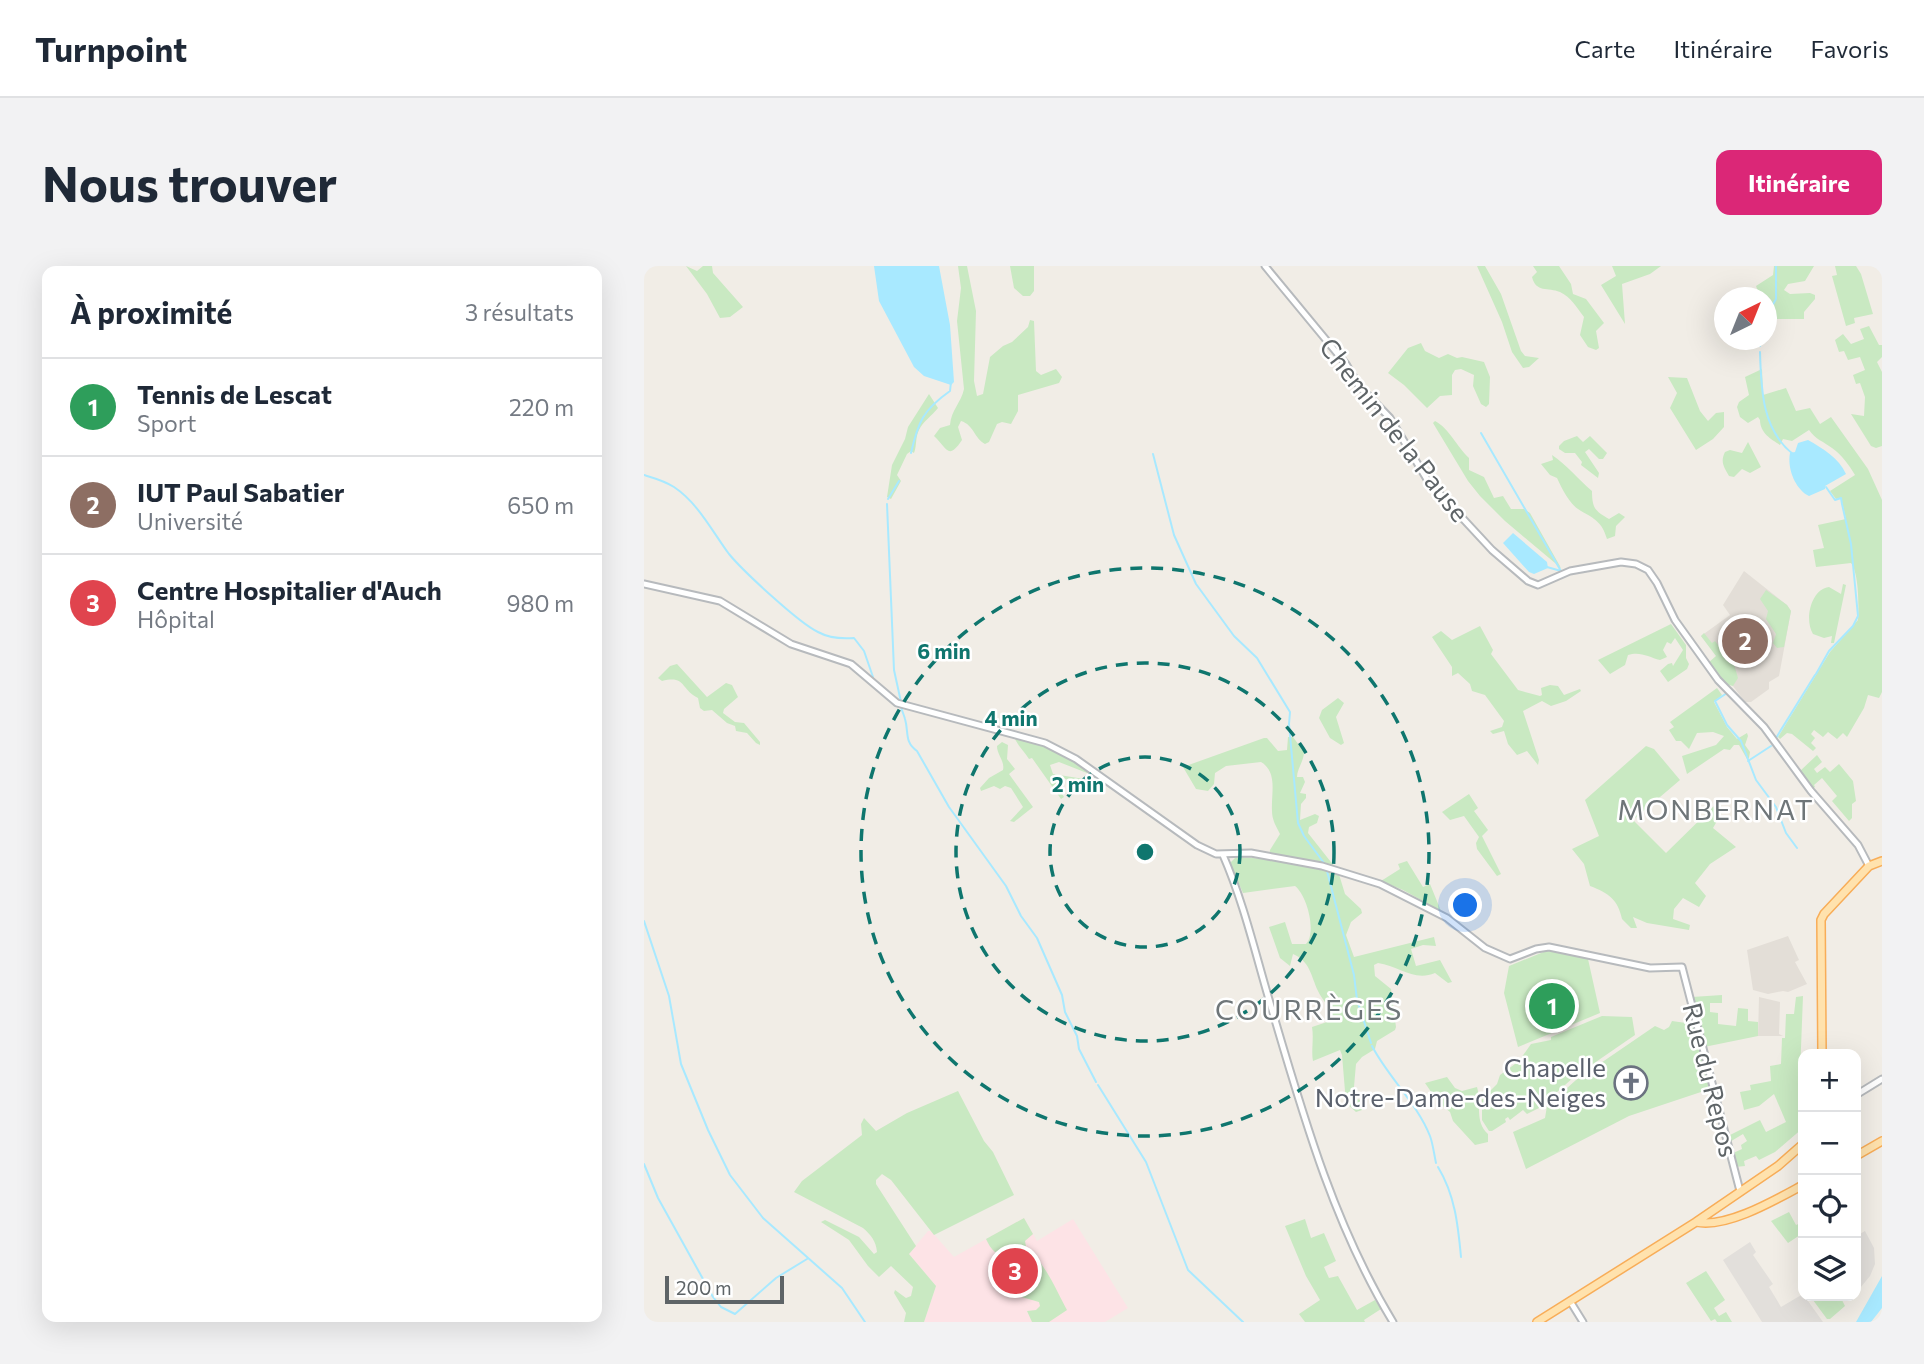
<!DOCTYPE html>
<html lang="fr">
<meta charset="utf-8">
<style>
:root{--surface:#fff;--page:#f2f2f3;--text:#1f2937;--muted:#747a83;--line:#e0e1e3;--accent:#db2777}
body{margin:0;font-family:Commissioner,sans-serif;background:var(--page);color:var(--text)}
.controls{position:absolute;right:21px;bottom:21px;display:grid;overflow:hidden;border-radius:14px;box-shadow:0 7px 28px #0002}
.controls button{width:63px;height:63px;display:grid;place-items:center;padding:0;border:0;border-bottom:2px solid var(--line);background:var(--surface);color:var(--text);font:35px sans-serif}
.compass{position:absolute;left:1070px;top:21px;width:63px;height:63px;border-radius:50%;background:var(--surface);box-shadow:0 7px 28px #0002;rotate:43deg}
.scale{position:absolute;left:21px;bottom:18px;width:119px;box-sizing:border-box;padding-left:7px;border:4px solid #5e6467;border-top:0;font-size:19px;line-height:24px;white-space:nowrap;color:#5e6467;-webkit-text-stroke:5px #fff;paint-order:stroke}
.you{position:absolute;left:822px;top:640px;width:24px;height:24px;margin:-18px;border:5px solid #fff;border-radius:50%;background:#1a73e8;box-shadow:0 0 0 10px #1a73e833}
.badge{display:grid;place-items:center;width:46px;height:46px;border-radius:50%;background:var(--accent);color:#fff;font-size:23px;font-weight:700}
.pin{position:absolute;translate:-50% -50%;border:4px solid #fff;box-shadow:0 2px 7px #0006}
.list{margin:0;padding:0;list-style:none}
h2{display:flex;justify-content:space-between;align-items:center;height:91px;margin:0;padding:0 28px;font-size:30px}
h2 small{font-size:23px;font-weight:400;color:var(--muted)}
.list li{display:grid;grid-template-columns:46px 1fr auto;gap:21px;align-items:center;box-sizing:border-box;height:98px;padding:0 28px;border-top:2px solid var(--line)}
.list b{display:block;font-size:26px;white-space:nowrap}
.list p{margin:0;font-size:23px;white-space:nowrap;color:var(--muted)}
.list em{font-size:23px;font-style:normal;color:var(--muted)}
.icon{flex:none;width:38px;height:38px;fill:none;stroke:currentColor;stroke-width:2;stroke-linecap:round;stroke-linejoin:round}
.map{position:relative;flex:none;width:1238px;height:1056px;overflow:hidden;border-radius:14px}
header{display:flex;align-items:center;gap:42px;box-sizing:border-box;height:98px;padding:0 35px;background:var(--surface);border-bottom:2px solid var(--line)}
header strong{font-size:33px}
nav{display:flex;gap:38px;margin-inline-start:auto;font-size:24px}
.intro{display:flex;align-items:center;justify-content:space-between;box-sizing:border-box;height:168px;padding:0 42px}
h1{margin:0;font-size:49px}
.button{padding:18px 32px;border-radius:14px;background:var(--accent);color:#fff;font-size:24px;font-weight:700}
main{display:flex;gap:42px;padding:0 42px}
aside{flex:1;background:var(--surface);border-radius:14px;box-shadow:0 7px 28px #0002}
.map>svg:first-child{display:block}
.industrial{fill:#e2dfdb}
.education{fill:#e3ded7}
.medical{fill:#fde3e6}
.green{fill:#c9e9c2}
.water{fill:#a8e9ff}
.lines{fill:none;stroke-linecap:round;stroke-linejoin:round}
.stream{stroke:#a8e9ff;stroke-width:2}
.minor-casing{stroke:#b7babd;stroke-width:9}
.major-casing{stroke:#f8ad58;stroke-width:10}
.minor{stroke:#fff;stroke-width:5}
.major{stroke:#ffe2ad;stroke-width:7}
.ring{fill:none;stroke:#0f766e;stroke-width:3.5;stroke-dasharray:12 9}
.labels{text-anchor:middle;stroke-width:5;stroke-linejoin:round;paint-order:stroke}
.street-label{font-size:26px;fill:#5e6467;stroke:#fff}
.worship-label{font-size:26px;fill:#5b616d;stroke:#fff;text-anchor:end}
.neighbourhood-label{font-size:28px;letter-spacing:2px;fill:#6f7679;stroke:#fff}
.centre{fill:#0f766e;stroke:#fff;stroke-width:3.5}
.ring-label{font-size:21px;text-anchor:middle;font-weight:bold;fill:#0f766e;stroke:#fff;stroke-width:5;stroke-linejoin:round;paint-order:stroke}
</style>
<header>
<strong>Turnpoint</strong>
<nav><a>Carte</a><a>Itinéraire</a><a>Favoris</a></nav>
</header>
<div class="intro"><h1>Nous trouver</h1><a class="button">Itinéraire</a></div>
<main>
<aside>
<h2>À proximité<small>3 résultats</small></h2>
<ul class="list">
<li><span class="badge" style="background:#2e9e5b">1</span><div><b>Tennis de Lescat</b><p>Sport</p></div><em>220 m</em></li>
<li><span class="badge" style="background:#8d6e63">2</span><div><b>IUT Paul Sabatier</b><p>Université</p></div><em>650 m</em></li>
<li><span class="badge" style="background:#e0444e">3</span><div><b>Centre Hospitalier d'Auch</b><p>Hôpital</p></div><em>980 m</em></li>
</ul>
</aside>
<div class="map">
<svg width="1238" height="1056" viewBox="0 0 1238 1056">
<rect width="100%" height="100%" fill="#f1ede6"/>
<path class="industrial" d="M1221,965L1230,982L1231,998L1226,1010L1212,1027V970Z
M1106,976L1112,986L1109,989L1129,1018L1125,1021L1137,1041L1159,1028L1179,1056H1118L1079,994Z"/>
<path class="education" d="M1100,305L1143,339L1147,345L1135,410L1125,416V423L1107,436H1101L1089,420L1087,409L1057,370L1086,349L1079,339Z
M1144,670L1155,694L1151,696L1163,718L1144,726L1139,725L1124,728L1109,724L1103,684Z
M1115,731L1136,736L1135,768L1139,770H1114Z"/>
<path class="medical" d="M380,952L393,975L429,953L484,1042L461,1056H280L292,1020L265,988L284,965H287L310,991Z"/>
<path class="green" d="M42,0L53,5L59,0H68L69,7L99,41L86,51L76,52L63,28Z
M314,0H323L332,45L330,115L333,130L339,128L346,91L359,80L368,76L384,61L386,54L390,55L392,105L397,109L412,103L418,111L415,117L374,129V145L367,158L358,156L353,158L345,176L341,178C330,172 330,159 317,155L314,161L318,174C304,195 303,182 290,170L296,162L306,159C307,144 317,137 320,123L313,55L317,22Z
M366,0H390V25L386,30H379L370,22Z
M833,0H841L857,28L877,85L881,90L895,92L885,101L879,102L868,86L858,56Z
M889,0H915L927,18L929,28L942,33L960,57L952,65L955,82L952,84L944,81L936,69L940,51C933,42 927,31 916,26C904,21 892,27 888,11L893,6Z
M968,0H1017L1006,8L978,18L981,58L957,19L972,10Z
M1130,0H1170L1161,15L1144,18L1140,24L1146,28L1166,27L1171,29V33L1160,46V53H1123L1125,42L1123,39L1122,32L1116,31L1112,20L1129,9Z
M1191,0H1212L1217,8L1229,48L1210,52L1211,57L1202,60L1188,10L1193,9Z
M1225,60L1235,79H1238V91L1233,96L1238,106V180L1232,182L1227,180L1207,148L1220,150L1221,131L1216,117L1212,118L1209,109L1221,104L1216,91L1204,94L1200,85L1195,86L1191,74L1199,68L1207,78L1220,73L1216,63Z
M777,77L781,85L795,92L804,88L813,92L818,91L840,96L846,111L845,138L842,141L837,138L829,120L830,109L817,103L811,104L808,109V129L796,130L783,142L760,119L744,107L764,82Z
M1118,103L1119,129L1142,122L1152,145L1166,142L1176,158L1187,151L1224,203L1238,234V426L1235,432L1224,429L1220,442L1203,471L1199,467L1193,473L1184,466L1179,471L1170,464L1167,468L1171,472L1167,477L1172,482L1169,485L1148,468L1143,467L1136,473L1134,471L1186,386L1214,354C1215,341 1215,307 1207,297L1172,301L1169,284L1180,282L1174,259L1202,253L1197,232L1192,233L1186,225L1211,209C1205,199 1198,189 1188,182C1179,175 1172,174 1165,164L1148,175L1139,173L1136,179C1127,173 1116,167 1116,154L1114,151L1104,157L1096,151L1093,141L1095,136L1105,129L1101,111Z
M1024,111L1043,112L1056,145L1064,155L1072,147L1080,146V161L1069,173L1052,184L1026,142L1033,127Z
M285,128L294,142C288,150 279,155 275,164C271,172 273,180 270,187L267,185L263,188L253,209L257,215L247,233L243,231L248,199L261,173L264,161Z
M791,155C805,162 813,181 825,192V204L840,211L850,232L859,230L867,243H880L886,247L917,302L861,255L836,230L824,215L789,157Z
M933,170L939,176L946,170L963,187L959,193H955L945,183L941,186L955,207L954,212L937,199L938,196L931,187H921L915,183V180L920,175Z
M1104,176L1117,201L1106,207L1098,203L1090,211L1085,210C1080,201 1076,196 1081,186L1086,184L1098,187Z
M908,189C922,198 935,214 948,225C948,242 951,245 965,253L975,247L981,251L972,260L971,270L963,273C958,256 951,253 937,245C926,239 918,223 913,212L906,209L897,198L909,194Z
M1199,318L1202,319L1190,377H1187L1188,370L1180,372L1169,368C1160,354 1167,323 1185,321L1197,328Z
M1122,324L1143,339L1147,345L1140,381L1133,382L1129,377L1132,368L1122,353L1124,345L1116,333Z
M1027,358L1042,379V392L1045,398L1043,403L1024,416L1016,405L1024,398L1028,397L1029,400L1039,384L1031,372L1027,378L1023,376L1019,384L1023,391L1016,394C1005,391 996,385 984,389L981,399L966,408L954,394Z
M836,360L849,384L847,388L874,424L896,430L898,429L897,422L906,419L914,420L920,429L936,423L937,425L922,435L907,440L898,435L879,445L895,494L894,499L883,485L873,489L864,478L860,465L849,468L846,465L858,461L860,455L841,429L828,425L826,418L814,407L808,410V401L788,371L797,365L808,374Z
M1060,367L1068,377L1071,375L1087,396L1089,395L1094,412L1089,420L1081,418L1064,397L1072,390L1057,370Z
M33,398L63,431L82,417L88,419L94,431L80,443L79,447L91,456L100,457L116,476V479L112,477L103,467L92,465L91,460L83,457L68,444L60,445L56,442L54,432C36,423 42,409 18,415L14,412L26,400Z
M1073,422L1078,429L1070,436L1083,461L1093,473L1103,467L1104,470L1101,479L1106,486L1105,492L1103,493L1095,479H1090L1086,484L1080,483L1043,508L1038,490L1072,479L1080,470L1069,466L1053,467L1045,483L1037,475H1032L1025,464L1030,461L1026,456Z
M694,432L700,437L692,451L700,477L697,479L686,472L675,452L678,444Z
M370,471L397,478L445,504L443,507L415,496L406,499L409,508L440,513L437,519L419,512L413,514L412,518L420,531L417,533L388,492L385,493C380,485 374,480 370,471Z
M644,471H649L660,486C660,495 653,503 653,511H659L661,516L656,527L662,528V532L657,538L656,554L671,548L675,550L673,557L665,561L664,567L694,605L701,628L717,643L718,647L707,656L702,669L710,691L790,671L792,680L779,679L767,683L772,700L796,694L808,716L804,717L791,707C770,716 755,700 734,697L730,699L731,710L747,723L752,761L751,764L733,775L731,783L718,791L712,798L709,832L716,834L718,844L712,846L702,837L698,789L696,784L669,795C667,786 670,772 668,761L683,756L688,750C686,740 678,734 674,725C667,710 666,695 649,688L646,700L636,692L625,661L641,656L648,678H662C673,667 663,629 651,620L599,627L586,597L592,591L625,593L626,584L636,568C632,560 628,554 628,545C627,528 634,506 617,496L582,500L571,507L570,518L564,525L552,523L539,501L620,472H623L634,485L643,484Z
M358,476L364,479L363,493L371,503L365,508L389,541L370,556L366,555L379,541L367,522L361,520L356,523L350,520L337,525L336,522L345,512L359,504C361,495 353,489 353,480Z
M1002,480L1010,483L1036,514L989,554L1022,587L1073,537L1080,543L1069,562L1092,581L1066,598L1051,617L1062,630L1055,641L1039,632L1030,643L1029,653L1046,659L1045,664L1003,657L989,651L993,662H987L978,653C974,634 965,627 946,620L940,598L928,583L955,570L941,534Z
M1173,489L1178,496L1170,503L1173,507L1181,501L1186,506L1195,498L1209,515L1212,535L1208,538V552L1205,555L1188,535L1193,530L1178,512L1170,519L1171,521L1168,523L1155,506Z
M825,528L834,542L830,545L844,564L838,570L857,608L853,610L833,583L832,577L835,571L820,550L806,554L798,546Z
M763,595L779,621L786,618L797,645L759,624L737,615L756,603L754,598Z
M902,685H912L944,693L956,747L874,781L860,727L865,700Z
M1078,729V737H1066V746L1074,747V758L1092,760L1094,742L1104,743V755L1114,756V770L1060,781L1048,731Z
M1159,730L1155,834H1159V850L1154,853L1159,862L1131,886L1115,894L1112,890L1100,895L1101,900L1091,901L1087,888L1098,883L1097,879L1103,875L1099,868L1084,877L1082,871L1116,854L1122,866L1142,856L1130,828L1115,840L1100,844L1096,826L1107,824L1106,819L1127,815L1126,800L1137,798L1138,772H1141L1142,748H1150L1152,731Z
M958,750L988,751L991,769L930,811L895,842L883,848L879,844L866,854L864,851L861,853L862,856L848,865H845L838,854V833L853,818L856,809L875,795L887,778L907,774V771Z
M1028,755L1049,758L1066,823L985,850L882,903L869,866L901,852L903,840L932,814L1011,760L1020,764L1025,761Z
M803,811L811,822L818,825L833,821C838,838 830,855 844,868V876L831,879L809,855L806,846L794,836L781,817Z
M314,825L340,875L349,886L370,929L290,969L247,914L238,908L232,914V918L272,980L265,988L292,1020L280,1056H260L262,1047L250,1027L251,1024L262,1032L267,1030L269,1021L247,1000L235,1011L224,1000L205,974L177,956L181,954L215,971L230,988L233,986C232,975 227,969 219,962L150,926L158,915L218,869L217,858L220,852L232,865L263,847Z
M1145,946L1152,959L1159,956V967L1144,977L1127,955Z
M380,952L389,968L381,975L383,986C399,991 414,1028 423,1044L405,1056H388L383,1045L392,1044L396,1040L395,1036L374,1030L372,1015L360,1001L364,991C352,989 347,984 342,973Z
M661,953L667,972L680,967L692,995L680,1001L685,1012L694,1010L713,1044L731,1034L737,1043L720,1054L721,1056H661L655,1048L676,1034L662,1010L641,960Z
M1062,1005L1081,1034L1070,1042L1075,1050L1082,1046L1088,1056H1073L1071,1053L1067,1055L1042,1017Z
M1166,1030H1196L1201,1040L1186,1053H1183Z"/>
<path class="water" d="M230,0H295L306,59L310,116L307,119L280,110L270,101L235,35Z
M1164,174C1178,182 1195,192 1202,208L1181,220V223L1165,230C1151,223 1143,202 1146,187L1151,186L1154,177Z
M869,267L903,296L904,302L890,308L885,306L859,277Z
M1238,1010V1042L1227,1056H1212Z"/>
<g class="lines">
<path class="stream" d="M1122,51L1132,33V0
M1116,80L1117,74
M1116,86C1117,123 1118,164 1149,188
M837,167L917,305L903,301
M267,187C274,156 279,144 306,125L307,116
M509,188L530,269L552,318L590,370L613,392L646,446L645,458L654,557L660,570L680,597
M0,209C10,212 21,215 30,221C54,237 68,265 85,288C99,305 155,357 174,366C185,372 198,373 210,372L220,385L229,411
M244,233L255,215
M243,238L250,404L257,436
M1035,364L1046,379
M1172,408L1185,385L1209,360L1214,350L1207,278L1198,238L1197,232L1191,234L1182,221
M1080,424L1083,427L1071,435L1083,459L1097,475L1112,514L1132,541L1142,567L1153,582
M257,441C258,445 260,449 261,453C265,466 260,476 273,485L305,541L362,620L377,650L393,672L418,729L421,746L433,770L435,783L452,816
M1132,472L1171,409
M1104,495L1127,480
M683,605L710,709L713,734L727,777
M0,655L25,730L37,798L64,864L86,909L119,952L198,1022L221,1056
M728,780C744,811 773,837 786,870C789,878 790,888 792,897
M454,819L502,896L544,1004L599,1056
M0,898L14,932L69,1031L77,1041L91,1048L132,1012L163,993
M794,901C811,929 814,959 817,991"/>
<defs>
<path id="minor" d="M621,0L702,98L715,120L746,152L784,215L848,284L884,315L894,319L926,305L977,296L992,298L1004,304L1013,317L1031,354L1074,414L1120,461L1167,525L1214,579L1225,600
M0,318L76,335L147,378L207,398L253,437L401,477L432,493L553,579L572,588L607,587L678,600L736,618L803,652L841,682L866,693L892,683L905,681L1006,702L1038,701L1096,925
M579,589C599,635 610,682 624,730C657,842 688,956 749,1056
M1212,829L1238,813
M926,1035L939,1056"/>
<path id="major" d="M1178,788L1177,654L1180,648L1225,600L1238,595
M1212,890L1238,875
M1052,956C1082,963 1133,933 1159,919
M893,1056L1052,956L1134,900L1159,878"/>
</defs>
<use href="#minor" class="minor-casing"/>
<use href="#major" class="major-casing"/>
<use href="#minor" class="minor"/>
<use href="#major" class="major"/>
</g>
<g class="ring">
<circle cx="501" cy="586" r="95"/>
<circle cx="501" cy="586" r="189"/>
<circle cx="501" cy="586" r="284"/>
</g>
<defs>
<symbol id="church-ring" viewBox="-11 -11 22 22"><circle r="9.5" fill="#fff" stroke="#6b7280" stroke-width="1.5"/><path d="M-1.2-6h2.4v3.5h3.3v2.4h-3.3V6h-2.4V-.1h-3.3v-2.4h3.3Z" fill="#6b7280"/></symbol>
</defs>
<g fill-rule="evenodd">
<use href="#church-ring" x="968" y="798" width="38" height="38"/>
</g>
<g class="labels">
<g class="street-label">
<text transform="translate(750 164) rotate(52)" y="9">Chemin de la Pause</text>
<text transform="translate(1066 814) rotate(76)" y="9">Rue du Repos</text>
</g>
<g class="worship-label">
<text x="962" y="811">Chapelle<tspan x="962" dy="30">Notre-Dame-des-Neiges</tspan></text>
</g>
<g class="neighbourhood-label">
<text x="1072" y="554">MONBERNAT</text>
<text x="665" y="754">COURRÈGES</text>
</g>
</g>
<circle cx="501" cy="586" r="10" class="centre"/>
<g class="ring-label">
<text x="300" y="393">6 min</text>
<text x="367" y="460">4 min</text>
<text x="434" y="526">2 min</text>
</g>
</svg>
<div class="controls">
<button>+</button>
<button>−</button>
<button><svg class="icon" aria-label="locate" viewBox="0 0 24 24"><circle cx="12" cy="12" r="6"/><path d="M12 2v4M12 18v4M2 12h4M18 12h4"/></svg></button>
<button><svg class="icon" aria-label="layers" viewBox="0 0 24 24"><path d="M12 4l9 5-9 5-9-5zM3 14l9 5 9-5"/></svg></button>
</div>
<svg class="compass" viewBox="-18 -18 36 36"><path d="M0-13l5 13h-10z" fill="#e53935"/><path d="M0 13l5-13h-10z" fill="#747a83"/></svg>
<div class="scale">200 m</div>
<div class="you"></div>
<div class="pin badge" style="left:908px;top:740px;background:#2e9e5b">1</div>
<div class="pin badge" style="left:1101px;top:375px;background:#8d6e63">2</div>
<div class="pin badge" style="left:371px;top:1005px;background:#e0444e">3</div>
</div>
</main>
